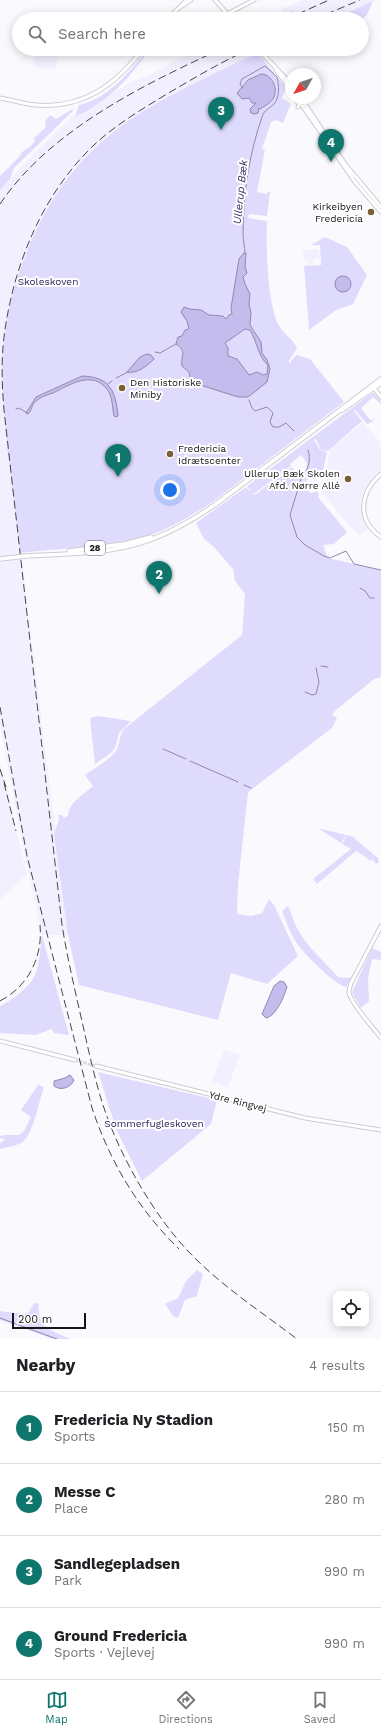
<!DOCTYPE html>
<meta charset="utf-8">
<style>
:root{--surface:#fff;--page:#f6f6f6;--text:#202124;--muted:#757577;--line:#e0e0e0;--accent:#0f766e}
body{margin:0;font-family:"Work Sans",sans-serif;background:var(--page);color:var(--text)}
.controls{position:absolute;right:12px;bottom:12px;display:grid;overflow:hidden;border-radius:8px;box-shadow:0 2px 10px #0003}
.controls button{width:36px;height:36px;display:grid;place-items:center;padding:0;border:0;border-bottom:1px solid var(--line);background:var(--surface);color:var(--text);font:20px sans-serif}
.compass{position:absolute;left:285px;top:68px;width:36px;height:36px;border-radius:50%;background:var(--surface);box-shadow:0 2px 10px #0003;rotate:230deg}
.scale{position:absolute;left:12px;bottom:10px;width:74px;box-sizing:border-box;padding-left:4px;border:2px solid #161618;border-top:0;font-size:11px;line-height:14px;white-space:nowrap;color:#161618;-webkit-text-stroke:3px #fff;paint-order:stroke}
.you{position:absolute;left:170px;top:490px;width:14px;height:14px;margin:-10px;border:3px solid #fff;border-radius:50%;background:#1a73e8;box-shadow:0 0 0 6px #1a73e833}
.badge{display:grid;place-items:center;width:26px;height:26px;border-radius:50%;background:var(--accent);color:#fff;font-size:13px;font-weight:700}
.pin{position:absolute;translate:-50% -33px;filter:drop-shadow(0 1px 2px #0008)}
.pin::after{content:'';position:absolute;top:21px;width:14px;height:12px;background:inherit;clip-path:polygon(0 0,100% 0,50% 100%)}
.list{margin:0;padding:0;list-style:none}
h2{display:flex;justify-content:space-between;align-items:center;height:52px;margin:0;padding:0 16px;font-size:17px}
h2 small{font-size:13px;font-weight:400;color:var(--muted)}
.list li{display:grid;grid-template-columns:26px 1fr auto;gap:12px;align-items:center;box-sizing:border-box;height:72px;padding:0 16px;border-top:1px solid var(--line)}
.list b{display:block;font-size:15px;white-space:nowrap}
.list p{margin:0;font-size:13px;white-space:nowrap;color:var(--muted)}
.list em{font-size:13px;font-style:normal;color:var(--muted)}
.icon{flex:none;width:22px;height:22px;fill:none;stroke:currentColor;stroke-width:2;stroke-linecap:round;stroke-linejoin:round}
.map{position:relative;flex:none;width:381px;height:1339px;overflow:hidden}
.search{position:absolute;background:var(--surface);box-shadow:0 2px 10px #0003;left:12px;right:12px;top:12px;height:44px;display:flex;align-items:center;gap:10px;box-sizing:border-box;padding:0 14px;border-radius:22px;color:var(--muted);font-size:15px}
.sheet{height:340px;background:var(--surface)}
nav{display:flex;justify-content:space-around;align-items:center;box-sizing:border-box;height:56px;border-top:1px solid var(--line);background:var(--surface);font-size:11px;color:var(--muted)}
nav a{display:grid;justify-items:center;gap:2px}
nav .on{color:var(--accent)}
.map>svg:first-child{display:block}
.built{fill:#f2f0fe}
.green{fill:#dfdbfd}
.water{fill:#c3bced;stroke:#8f8aad;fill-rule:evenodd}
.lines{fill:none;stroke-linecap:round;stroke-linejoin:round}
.stream{stroke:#8f8aad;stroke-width:1}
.minor-tunnel{stroke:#d8d8dc;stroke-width:3;stroke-dasharray:3 1.5;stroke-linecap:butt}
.minor-casing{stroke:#cdcdd2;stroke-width:5}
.major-casing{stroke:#cdcdd2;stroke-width:5.5}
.minor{stroke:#fff;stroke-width:3}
.major{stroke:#fff;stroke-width:3.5}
.rail{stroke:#474749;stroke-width:1;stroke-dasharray:8 4;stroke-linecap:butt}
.major-bridge-casing{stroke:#cdcdd2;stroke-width:5.5;stroke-linecap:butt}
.major-bridge{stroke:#fff;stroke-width:3.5}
.poi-dot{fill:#7a6032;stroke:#fff;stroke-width:1.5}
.labels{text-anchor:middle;stroke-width:4;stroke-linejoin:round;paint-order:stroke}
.shield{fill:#fff;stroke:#5c5c5d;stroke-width:1}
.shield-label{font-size:9px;font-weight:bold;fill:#161618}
.poi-label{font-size:10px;fill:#161618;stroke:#fff;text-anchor:end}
.park-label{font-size:10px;fill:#2e2059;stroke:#fff}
.street-label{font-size:10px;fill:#161618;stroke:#fff}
.water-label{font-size:11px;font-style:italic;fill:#3c2f6a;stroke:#fff}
</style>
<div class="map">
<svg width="381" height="1339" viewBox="0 0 381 1339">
<rect width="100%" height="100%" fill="#fafafe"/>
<path class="built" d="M302,0H377L334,19H286L282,9Z
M201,49H267L183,88L154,104L115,130L92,149L69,175L46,209L36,228L20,270L8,314L3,363L21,551L68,935H42L21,837L0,725V190L37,150L73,116L135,80L152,74L174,61Z
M37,51L58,56L55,70L33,66Z
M319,249L320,259H313V264L308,265V260H304L303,250Z
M363,422L381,443V470L372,478L363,492L361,501L362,515L369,528L360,536L346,522L322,492L330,450Z
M0,765L12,804H10L27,874L0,900Z
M224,1050L240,1055L228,1087L212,1082Z"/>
<path class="green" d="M373,1L367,15L362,19H334Z
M148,49H150C128,80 110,100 75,117L79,105C108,99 131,70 148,49Z
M258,53L286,88L282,98L291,104L283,123L276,120L271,122L262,149L265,150L257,192L267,194L268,191L270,192L267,216L249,214L248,218L267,221C266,248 267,299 278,324C283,334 293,339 297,348L289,361V364L296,355L310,359L344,402L210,504C193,514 175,526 156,533C114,547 64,548 20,553C14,495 3,431 2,373C2,332 11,292 26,254C72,136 150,103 258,53Z
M72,109L73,111L14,168L10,179L0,190V176L19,157L22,152L31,146L35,141L34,138L46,127L45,121L50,115L56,119Z
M325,237L347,247L367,275L353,304L336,310L309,330L304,266L321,265L320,245H311Z
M372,393H374L381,401V404L373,397L361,408L371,421L376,417L372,422L367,424L355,410L354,411L362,421L328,451L321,450L316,439L314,440L320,450L327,452L323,471L322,473L318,471L311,473L306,482L308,491L311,493L317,491L319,494L318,497L347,532L334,544L323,545L328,558L381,570V677L374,679L335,711L332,715L337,718L332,728L248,792L238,885L237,914L251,916L262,913L269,899L274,905L298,956L267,984L231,973L218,1020L79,985L68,935L54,833L59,820L58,815H62L64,818L68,816C69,802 83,795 93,786L85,775C93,769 113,758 117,749C120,743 119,736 124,729L242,635L245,594L235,581L233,569L214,547L204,539L196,523L246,487L255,496L253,494H256L292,467L299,476L306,470L307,463L301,455L290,464L291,466L255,493H252L247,486Z
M98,716L131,721L119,733L115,748L111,753L95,764L90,718Z
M318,828L346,835L341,843Z
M347,835L353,837L378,858L379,862L376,864L372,859L370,861L366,857L356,851L317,884L313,879L351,849L342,844Z
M288,906C291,912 293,920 296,926C305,945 324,961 338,977L352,978L346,987C337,987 301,951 296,942C290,933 286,921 282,911Z
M42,935L69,1035L54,1033L51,1029L36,1035L0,1033V1006C12,1000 29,988 35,975C40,963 40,948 42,935Z
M372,948L381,952V960L372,959L368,979L369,1001L361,1008L352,993L353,990Z
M98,1072L217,1100L211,1124L142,1181L116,1129Z
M38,1085L44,1087C39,1101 34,1130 24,1141C18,1146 7,1147 0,1149V1143L5,1140L2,1138L0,1139V1136L6,1135H19L24,1131L31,1117L21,1110Z
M197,1270L203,1274L197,1296L185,1300L178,1318L173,1316L165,1304L178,1298L186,1281Z
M34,1303L39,1304C36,1328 53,1331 71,1339H53L0,1320V1311L24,1314L29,1312Z"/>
<path class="water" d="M261,74C272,74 279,89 273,99C270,103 265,106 260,109L259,108L258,113L254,114L251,113L250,109L256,103H252L249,98L242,99L237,93L248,80Z
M244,253H246L245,267L247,273L243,277L245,284L250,294L249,304L251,313L250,325L261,342L262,353L267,360L270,369L267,382L248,397H238L194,383L190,377L189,372L182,366C180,355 188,352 176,344L178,337L182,336L185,330L189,329L187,321L181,312L184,307L190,309L201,310L209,315L223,316L226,319L229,315L232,314L231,308L239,259ZM245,329L250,330C257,341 258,357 268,365L267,374L263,375L257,372L249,375L237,359L228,356V348L225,343Z
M335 284a8 8 0 1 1 16 0a8 8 0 1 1-16 0Z
M147,354L151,355L154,359C147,366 137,374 127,372L140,357Z
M82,376C110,377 115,390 118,415L117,417L114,416C112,407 113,397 107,389C92,370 69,385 53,393C47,395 40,397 36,401C31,405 32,411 28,414L26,413L36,397Z
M280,981L284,982L287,987C284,997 276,1016 266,1018L262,1014L274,986Z
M70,1075L74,1080C71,1088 60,1091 54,1086V1081L65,1078Z"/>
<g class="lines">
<path class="stream" d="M243,88L240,84L242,79L265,66L277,77C279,85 280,97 274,104C270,108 264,110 262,117C249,154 243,195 243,234C243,240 245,247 245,253
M155,352L160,353L176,344
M116,378L128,372
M108,384L112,381
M249,400L252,408L255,411L267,407L273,413L270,422L273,427H279L286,423L294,431
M16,409L19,408L27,413
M308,450C311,459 309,469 302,476L290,515L297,537L305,545L324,556L330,558L346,551L354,564L381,570
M360,588L365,591L370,598H374
M321,666L328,667
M305,692L312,695L316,694L319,682L316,668
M163,749L186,759
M190,761L238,782
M244,785L251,788
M0,1318L57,1339"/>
<path class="minor-tunnel" d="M75,1060L96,1066"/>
<defs>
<path id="minor" d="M215,0L232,19
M179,8L191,0
M227,14L254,0
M167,19L187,0
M260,51L291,84
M276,70L291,90
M0,98C12,100 24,104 36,105C84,109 116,84 143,49
M297,98L355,182L381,212
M301,98L345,164L381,207
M297,101L299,105L298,107
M373,387L381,397
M381,474C360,492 356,520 381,537
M381,926L351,983C350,986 349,989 349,993C351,1003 374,1029 381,1038
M0,1041L75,1060
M96,1066L305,1118L381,1130"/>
<path id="major" d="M342,410L381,383
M69,551L124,544L151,537
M26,556C60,554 96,554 129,546C161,539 190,522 216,504L381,379"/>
</defs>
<use href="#minor" class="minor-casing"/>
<use href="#major" class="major-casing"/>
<use href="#minor" class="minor"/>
<use href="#major" class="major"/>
<path class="rail" d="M276,19L292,12
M287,19L329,0
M315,19L360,0
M250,49C221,62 194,78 167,94C142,109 117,124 95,144C42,194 13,266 4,337C1,362 2,386 4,410L62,925C67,956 74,986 81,1017C88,1047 94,1078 104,1108C120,1156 153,1214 188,1251C220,1285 260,1311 297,1339
M0,204C50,130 143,85 221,49
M0,707L27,856L92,1108C110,1162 138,1209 179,1249
M0,769L6,787
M4,783L16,831
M0,1001C29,986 43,956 40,925"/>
<defs>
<path id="major-bridge" d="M0,559L26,556"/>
</defs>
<use href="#major-bridge" class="major-bridge-casing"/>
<use href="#major-bridge" class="major-bridge"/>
</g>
<g class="poi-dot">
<circle cx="371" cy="212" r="4"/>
<circle cx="122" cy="388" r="4"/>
<circle cx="170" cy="454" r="4"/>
<circle cx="348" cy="479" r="4"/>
</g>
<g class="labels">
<rect class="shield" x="85" y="541" width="20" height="14" rx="3"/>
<g class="shield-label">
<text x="95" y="551">28</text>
</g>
<g class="poi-label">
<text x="363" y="210">Kirkeibyen<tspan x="363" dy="12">Fredericia</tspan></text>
<text x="130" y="386" text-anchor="start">Den Historiske<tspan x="130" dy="12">Miniby</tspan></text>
<text x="178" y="452" text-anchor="start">Fredericia<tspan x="178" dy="12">Idrætscenter</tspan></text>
<text x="340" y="477">Ullerup Bæk Skolen<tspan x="340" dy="12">Afd. Nørre Allé</tspan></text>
</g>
<g class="park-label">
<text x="48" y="285">Skoleskoven</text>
<text x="154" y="1127">Sommerfugleskoven</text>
</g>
<g class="street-label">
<text transform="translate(238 1101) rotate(14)" y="4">Ydre Ringvej</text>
</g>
<g class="water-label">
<text transform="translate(240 192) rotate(-84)" y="4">Ullerup Bæk</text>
</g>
</g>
</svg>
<div class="controls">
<button><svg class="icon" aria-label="locate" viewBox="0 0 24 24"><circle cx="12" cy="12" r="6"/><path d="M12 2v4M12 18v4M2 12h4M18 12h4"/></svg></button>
</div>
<svg class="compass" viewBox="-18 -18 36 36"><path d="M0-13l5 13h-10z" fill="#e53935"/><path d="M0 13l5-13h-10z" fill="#757577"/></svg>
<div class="scale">200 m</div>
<div class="you"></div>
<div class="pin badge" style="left:118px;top:477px">1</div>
<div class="pin badge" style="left:159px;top:594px">2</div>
<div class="pin badge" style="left:221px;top:130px">3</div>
<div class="pin badge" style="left:331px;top:162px">4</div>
<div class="search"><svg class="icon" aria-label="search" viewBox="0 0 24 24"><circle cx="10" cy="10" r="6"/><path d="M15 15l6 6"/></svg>Search here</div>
</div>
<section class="sheet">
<h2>Nearby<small>4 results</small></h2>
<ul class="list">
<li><span class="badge">1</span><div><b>Fredericia Ny Stadion</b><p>Sports</p></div><em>150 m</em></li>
<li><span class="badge">2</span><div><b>Messe C</b><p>Place</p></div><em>280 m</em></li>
<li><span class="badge">3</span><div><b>Sandlegepladsen</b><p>Park</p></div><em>990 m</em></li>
<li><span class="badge">4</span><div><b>Ground Fredericia</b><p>Sports · Vejlevej</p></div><em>990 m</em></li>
</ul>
</section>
<nav>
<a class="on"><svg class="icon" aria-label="map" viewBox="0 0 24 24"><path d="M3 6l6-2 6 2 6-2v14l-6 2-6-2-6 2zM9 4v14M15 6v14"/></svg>Map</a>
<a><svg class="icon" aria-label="directions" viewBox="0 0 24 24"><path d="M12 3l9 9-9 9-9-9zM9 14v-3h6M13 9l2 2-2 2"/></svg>Directions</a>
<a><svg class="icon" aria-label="saved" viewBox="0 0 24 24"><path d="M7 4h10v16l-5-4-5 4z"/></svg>Saved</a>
</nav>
